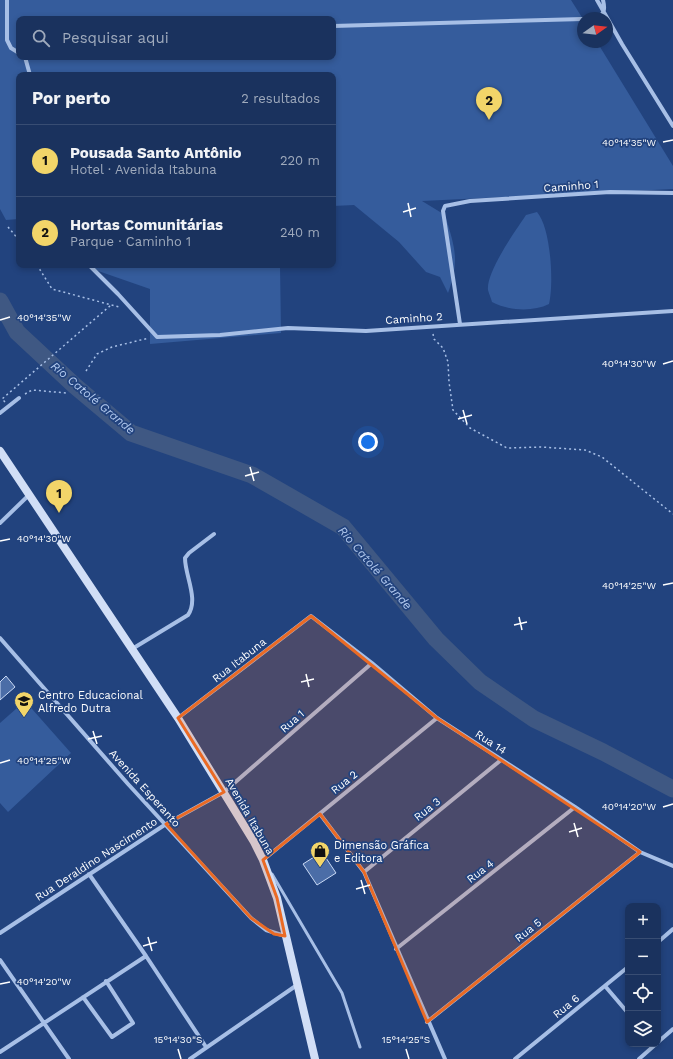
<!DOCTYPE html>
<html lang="pt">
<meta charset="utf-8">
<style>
:root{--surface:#1a325e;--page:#273e67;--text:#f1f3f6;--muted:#9faabc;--line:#384d73;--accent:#f2d569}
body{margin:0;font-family:"Work Sans",sans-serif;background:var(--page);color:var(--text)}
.controls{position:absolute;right:12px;bottom:12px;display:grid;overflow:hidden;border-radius:8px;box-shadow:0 2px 6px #0003}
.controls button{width:36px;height:36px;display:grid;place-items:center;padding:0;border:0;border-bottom:1px solid var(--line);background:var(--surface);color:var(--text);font:20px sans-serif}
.compass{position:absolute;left:577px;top:12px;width:36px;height:36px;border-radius:50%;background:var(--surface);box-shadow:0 2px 6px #0003;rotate:75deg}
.you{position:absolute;left:368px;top:442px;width:14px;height:14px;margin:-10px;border:3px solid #fff;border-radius:50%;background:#1a73e8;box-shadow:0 0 0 6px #1a73e833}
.badge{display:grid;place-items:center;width:26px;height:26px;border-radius:50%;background:var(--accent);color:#111;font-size:13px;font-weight:700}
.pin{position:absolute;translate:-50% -33px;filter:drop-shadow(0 1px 2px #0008)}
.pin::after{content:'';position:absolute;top:21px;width:14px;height:12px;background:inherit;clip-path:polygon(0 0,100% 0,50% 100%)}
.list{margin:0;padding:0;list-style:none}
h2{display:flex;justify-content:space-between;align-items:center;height:52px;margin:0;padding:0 16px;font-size:17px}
h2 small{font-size:13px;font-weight:400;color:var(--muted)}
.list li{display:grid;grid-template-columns:26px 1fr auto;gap:12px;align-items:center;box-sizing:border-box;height:72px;padding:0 16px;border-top:1px solid var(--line)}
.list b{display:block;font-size:15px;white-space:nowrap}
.list p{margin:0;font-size:13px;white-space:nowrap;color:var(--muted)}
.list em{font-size:13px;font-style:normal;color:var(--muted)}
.icon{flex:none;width:22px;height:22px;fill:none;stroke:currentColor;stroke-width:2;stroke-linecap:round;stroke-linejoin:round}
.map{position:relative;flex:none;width:673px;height:1059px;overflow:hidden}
.search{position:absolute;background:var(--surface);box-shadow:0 2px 6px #0003;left:16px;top:16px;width:320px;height:44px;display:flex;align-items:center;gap:10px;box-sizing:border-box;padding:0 14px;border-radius:8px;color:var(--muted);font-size:15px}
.panel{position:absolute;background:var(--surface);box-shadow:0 2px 6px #0003;left:16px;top:72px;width:320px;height:196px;border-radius:8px}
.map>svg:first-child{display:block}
.green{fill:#355c9c;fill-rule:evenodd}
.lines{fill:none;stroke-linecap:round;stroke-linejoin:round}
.river{stroke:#3f5883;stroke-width:17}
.building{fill:#4b6da7;stroke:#cadaf5}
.path{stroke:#a7bfe6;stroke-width:1.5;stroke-dasharray:2 3;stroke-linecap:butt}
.service{stroke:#a7bfe6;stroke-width:3}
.minor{stroke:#a7bfe6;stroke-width:4}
.secondary{stroke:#d1def6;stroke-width:8}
.marked{fill:#ea6a24;fill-opacity:0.2;stroke:#ea6a24;stroke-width:3;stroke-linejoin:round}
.ticks{fill:none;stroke:#fff;stroke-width:1.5}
.labels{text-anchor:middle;stroke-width:3.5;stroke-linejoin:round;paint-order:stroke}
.street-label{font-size:11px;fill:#fff;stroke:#22437e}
.poi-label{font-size:11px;fill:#fff;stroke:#22437e;text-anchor:start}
.water-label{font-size:12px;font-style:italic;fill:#b2c9ee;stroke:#22437e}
.ticks-label{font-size:10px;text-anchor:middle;fill:#fff;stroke:#22437e;stroke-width:3.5;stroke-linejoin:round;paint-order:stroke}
</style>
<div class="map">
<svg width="673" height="1059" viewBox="0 0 673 1059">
<rect width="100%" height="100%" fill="#22437e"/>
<path class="green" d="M0,0H571L583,19V42H597L673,166V189L422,201L445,215C455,248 460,260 448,293L440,277L426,272L399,242L354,205L333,206V75H19V219L6,220L0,209ZM19,19H333V57H19Z
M537,212C551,228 554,284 549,304C533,312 509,311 492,302C491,298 489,294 488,290C486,272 516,230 526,215Z
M81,265H280L281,333L150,344V289Z
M25,701L71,753L8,812L0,803V723Z"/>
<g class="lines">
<path class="river" d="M0,301L17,332L75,386L131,433L252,475L343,527L436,639L480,682L534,719L603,752L673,789"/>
</g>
<path class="building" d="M6,676L15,687L0,700V682Z
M322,852L336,873L317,885L303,864Z"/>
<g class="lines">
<path class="path" d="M8,227L19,240
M37,265L52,289L119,307
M433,334L434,339L443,348L448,362L449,382L453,410L470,428L507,448L541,447L585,450L602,457L673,514
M86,371L97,354L112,347L149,338
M25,394L32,390L66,393
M5,402L2,399L111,305"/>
<path class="service" d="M272,874L342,993L360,1047"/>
<path class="minor" d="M7,0V40L11,48L19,53
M597,0L622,44L673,126
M597,18C605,14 605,8 603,0
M333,26L583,19
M25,57L30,75
M89,265L118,294L157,337L220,335L288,328L366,331L673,311
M460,324L443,211L445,206L470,201L610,192L673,193
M0,413L19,398
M0,523L30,494
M0,638L128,784L251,918L266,930L285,936
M132,649L188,615C199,599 185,576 185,558L189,553L214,534
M178,718L311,616L372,663L437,718L575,807L640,852L673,866
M320,814L364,872L445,1059
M263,860L437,718
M364,872L501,760
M89,874L146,956L206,1047
M0,933L166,824L224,792L372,663
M658,942L673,929
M396,949L575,807
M0,960L69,1059
M605,986L628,1013
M83,997L112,1037L133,1023L106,981
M427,1022L640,852
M658,1042L673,1029
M0,1052L146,956
M190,1059L297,985
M515,1059L628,967
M639,1059L656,1044"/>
<path class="secondary" d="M0,451L178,718L254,842L263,860L277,898L315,1059"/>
</g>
<path class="marked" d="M311,616L437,718L640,852L427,1022L364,872L320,814L263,860L277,898L285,936L274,934L251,918L166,824L224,792L178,718Z"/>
<path class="ticks" d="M663,142L673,140M408,203L411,217M403,212L416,208M0,320L10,317M663,364L673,361M463,410L467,424M458,419L472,415M250,467L254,481M245,476L259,472M0,541L10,539M663,585L673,583M519,617L522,630M514,625L527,622M306,674L309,687M301,682L314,679M93,731L97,744M88,739L102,736M0,763L10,760M663,807L673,804M574,823L578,837M569,832L582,828M361,880L365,894M356,889L370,885M148,937L152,951M143,946L157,942M0,984L10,982M178,1049L181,1059M406,1049L409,1059"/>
<defs>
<symbol id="school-pin" viewBox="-11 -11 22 30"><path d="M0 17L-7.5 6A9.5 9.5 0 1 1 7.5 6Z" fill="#f2d569" stroke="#22437e"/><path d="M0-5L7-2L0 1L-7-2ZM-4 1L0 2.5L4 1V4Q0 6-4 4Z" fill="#111"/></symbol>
<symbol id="shop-pin" viewBox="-11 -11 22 30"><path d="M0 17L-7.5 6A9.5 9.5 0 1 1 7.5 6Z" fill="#f2d569" stroke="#22437e"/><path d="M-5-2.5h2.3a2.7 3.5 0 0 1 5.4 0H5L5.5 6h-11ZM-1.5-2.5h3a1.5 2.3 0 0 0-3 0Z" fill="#111"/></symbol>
</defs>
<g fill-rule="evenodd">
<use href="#school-pin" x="13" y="690" width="22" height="30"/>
<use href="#shop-pin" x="309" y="840" width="22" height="30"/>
</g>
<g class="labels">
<g class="street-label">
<text transform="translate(571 186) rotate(-4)" y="4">Caminho 1</text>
<text transform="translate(414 318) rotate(-4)" y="4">Caminho 2</text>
<text transform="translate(239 660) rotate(-38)" y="4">Rua Itabuna</text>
<text transform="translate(292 721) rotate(-41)" y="4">Rua 1</text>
<text transform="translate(491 742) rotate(33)" y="4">Rua 14</text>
<text transform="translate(344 782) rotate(-39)" y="4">Rua 2</text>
<text transform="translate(145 788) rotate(48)" y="4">Avenida Esperanto</text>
<text transform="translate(427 809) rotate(-39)" y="4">Rua 3</text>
<text transform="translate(250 816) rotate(60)" y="4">Avenida Itabuna</text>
<text transform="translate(96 859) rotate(-33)" y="4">Rua Deraldino Nascimento</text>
<text transform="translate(480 871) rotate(-38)" y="4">Rua 4</text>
<text transform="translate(528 930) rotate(-38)" y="4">Rua 5</text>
<text transform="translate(566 1006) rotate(-39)" y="4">Rua 6</text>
</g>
<g class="poi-label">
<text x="38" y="699">Centro Educacional<tspan x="38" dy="13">Alfredo Dutra</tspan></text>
<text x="334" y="849">Dimensão Gráfica<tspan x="334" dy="13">e Editora</tspan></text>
</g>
<g class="water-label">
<text transform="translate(93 398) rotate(40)" y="4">Rio Catolé Grande</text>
<text transform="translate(375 568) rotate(49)" y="4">Rio Catolé Grande</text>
</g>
</g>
<g class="ticks-label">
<text x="629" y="146">40°14'35"W</text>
<text x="44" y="321">40°14'35"W</text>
<text x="629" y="367">40°14'30"W</text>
<text x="44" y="542">40°14'30"W</text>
<text x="629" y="589">40°14'25"W</text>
<text x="44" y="764">40°14'25"W</text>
<text x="629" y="810">40°14'20"W</text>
<text x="44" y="985">40°14'20"W</text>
<text x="178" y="1043">15°14'30"S</text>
<text x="406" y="1043">15°14'25"S</text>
</g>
</svg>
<div class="controls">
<button>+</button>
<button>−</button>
<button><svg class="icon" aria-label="locate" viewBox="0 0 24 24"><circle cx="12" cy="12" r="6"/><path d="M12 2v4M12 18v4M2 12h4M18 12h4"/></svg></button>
<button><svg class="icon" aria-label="layers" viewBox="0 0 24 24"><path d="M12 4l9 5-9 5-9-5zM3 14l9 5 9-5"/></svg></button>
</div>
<svg class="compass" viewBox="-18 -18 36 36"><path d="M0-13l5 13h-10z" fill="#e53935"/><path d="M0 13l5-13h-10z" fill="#9faabc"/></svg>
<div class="you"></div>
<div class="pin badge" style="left:59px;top:513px">1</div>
<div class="pin badge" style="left:489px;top:120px">2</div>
<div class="search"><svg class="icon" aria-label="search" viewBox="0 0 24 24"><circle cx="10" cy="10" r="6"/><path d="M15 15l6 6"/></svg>Pesquisar aqui</div>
<section class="panel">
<h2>Por perto<small>2 resultados</small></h2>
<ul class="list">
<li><span class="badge">1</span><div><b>Pousada Santo Antônio</b><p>Hotel · Avenida Itabuna</p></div><em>220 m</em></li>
<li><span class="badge">2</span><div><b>Hortas Comunitárias</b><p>Parque · Caminho 1</p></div><em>240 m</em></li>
</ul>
</section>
</div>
